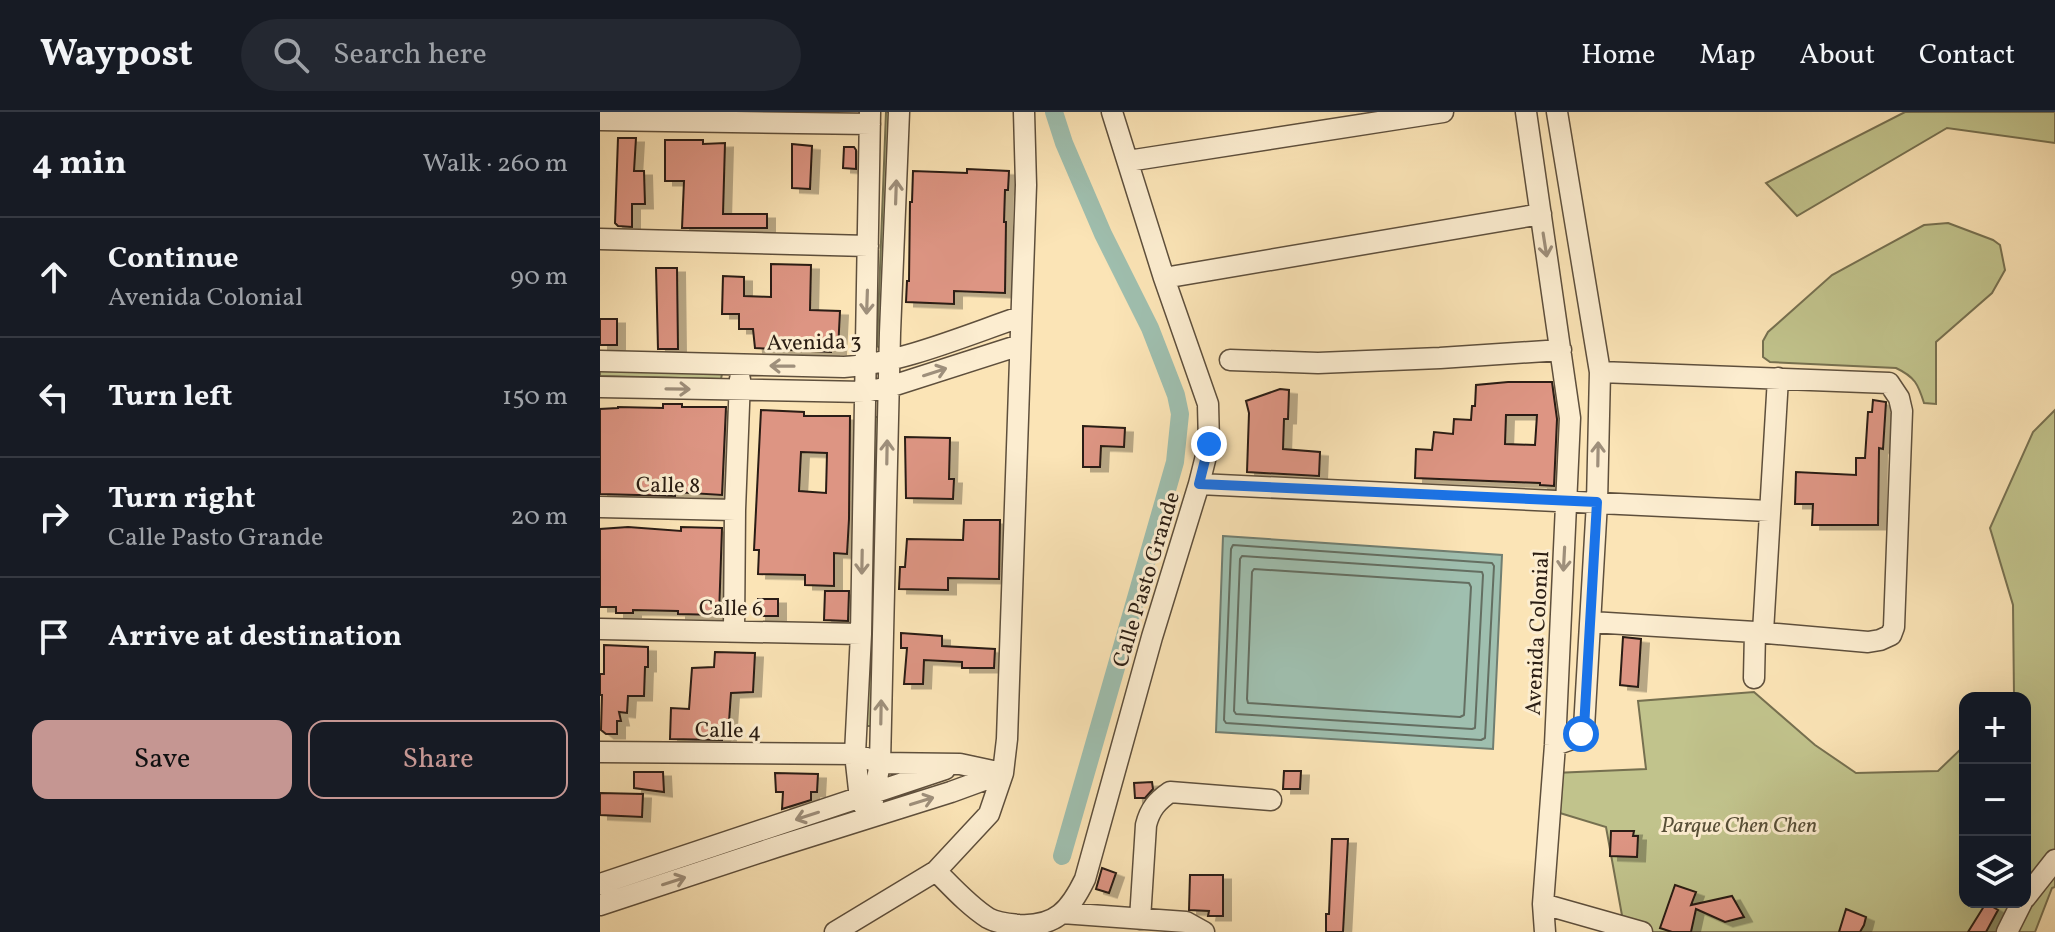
<!DOCTYPE html>
<meta charset="utf-8">
<style>
:root{--surface:#171b24;--page:#242831;--text:#f1f3f6;--muted:#9ea1a6;--line:#363941;--accent:#c59692}
body{margin:0;font-family:Vollkorn,serif;background:var(--page);color:var(--text)}
.controls{position:absolute;right:24px;bottom:24px;display:grid;overflow:hidden;border-radius:16px;box-shadow:0 8px 32px #0002}
.controls button{width:72px;height:72px;display:grid;place-items:center;padding:0;border:0;border-bottom:2px solid var(--line);background:var(--surface);color:var(--text);font:40px sans-serif}
.stop{position:absolute;width:24px;height:24px;margin:-18px;border:6px solid #1a73e8;border-radius:50%;background:#fff}
.stop.end{background:#1a73e8;border-color:#fff;box-shadow:0 2px 8px #0008}
.list{margin:0;padding:0;list-style:none}
h2{display:flex;justify-content:space-between;align-items:center;height:104px;margin:0;padding:0 32px;font-size:34px}
h2 small{font-size:26px;font-weight:400;color:var(--muted)}
.list li{display:grid;grid-template-columns:52px 1fr auto;gap:24px;align-items:center;box-sizing:border-box;height:120px;padding:0 32px;border-top:2px solid var(--line)}
.list b{display:block;font-size:30px;white-space:nowrap}
.list p{margin:0;font-size:26px;white-space:nowrap;color:var(--muted)}
.list em{font-size:26px;font-style:normal;color:var(--muted)}
.actions{display:flex;gap:16px;padding:24px 32px}
.actions a{flex:1;padding:18px 0;border:2px solid var(--accent);border-radius:16px;text-align:center;font-size:28px;color:var(--accent)}
.actions .main{background:var(--accent);color:#111}
.icon{flex:none;width:44px;height:44px;fill:none;stroke:currentColor;stroke-width:2;stroke-linecap:round;stroke-linejoin:round}
.map{position:relative;flex:none;width:1455px;height:820px;overflow:hidden}
header{display:flex;align-items:center;gap:48px;box-sizing:border-box;height:112px;padding:0 40px;background:var(--surface);border-bottom:2px solid var(--line)}
header strong{font-size:38px}
nav{display:flex;gap:44px;margin-inline-start:auto;font-size:28px}
.search{width:560px;height:72px;background:var(--page);display:flex;align-items:center;gap:20px;box-sizing:border-box;padding:0 28px;border-radius:44px;color:var(--muted);font-size:30px}
main{display:flex}
aside{flex:1;background:var(--surface)}
.map>svg:first-child{display:block}
.green{fill:#c1c38c;stroke:#767050;stroke-width:2}
.water{fill:#9fbfaf;stroke:#707e71;stroke-width:2}
.lines{fill:none;stroke-linecap:round;stroke-linejoin:round}
.shore{stroke:#646e61;stroke-width:2}
.canal{stroke:#9fbfaf;stroke-width:18}
.building{fill:#dd9583;stroke:#2a1d13;stroke-width:2;fill-rule:evenodd;filter:url(#shadow)}
.minor-casing{stroke:#5e4f3c;stroke-width:23}
.minor{stroke:#fcedd0;stroke-width:20}
.oneway{stroke:#9e8f7b}
.route{stroke:#1a73e8;stroke-width:10}
.labels{text-anchor:middle;stroke-width:6;stroke-linejoin:round;paint-order:stroke}
.street-label{font-size:22px;fill:#2a1d13;stroke:#fcedd0}
.park-label{font-size:22px;font-style:italic;fill:#574f37;stroke:#fcedd0}
</style>
<header>
<strong>Waypost</strong>
<div class="search"><svg class="icon" aria-label="search" viewBox="0 0 24 24"><circle cx="10" cy="10" r="6"/><path d="M15 15l6 6"/></svg>Search here</div>
<nav><a>Home</a><a>Map</a><a>About</a><a>Contact</a></nav>
</header>
<main>
<aside>
<h2>4 min<small>Walk · 260 m</small></h2>
<ul class="list">
<li><svg class="icon" aria-label="ahead" viewBox="0 0 24 24"><path d="M12 20V5M6 11l6-6 6 6"/></svg><div><b>Continue</b><p>Avenida Colonial</p></div><em>90 m</em></li>
<li><svg class="icon" aria-label="left" viewBox="0 0 24 24"><path d="M17 20v-9H6M10 6l-5 5 5 5"/></svg><div><b>Turn left</b></div><em>150 m</em></li>
<li><svg class="icon" aria-label="right" viewBox="0 0 24 24"><path d="M7 20v-9h11M14 6l5 5-5 5"/></svg><div><b>Turn right</b><p>Calle Pasto Grande</p></div><em>20 m</em></li>
<li><svg class="icon" aria-label="arrive" viewBox="0 0 24 24"><path d="M6 21V4h12l-3 4 3 4H6"/></svg><div><b>Arrive at destination</b></div></li>
</ul>
<div class="actions"><a class="main">Save</a><a>Share</a></div>
</aside>
<div class="map">
<svg width="1455" height="820" viewBox="0 0 1455 820">
<defs>
<filter id="shadow"><feDropShadow dx="8" dy="4.5" stdDeviation="0" flood-color="#0004"/></filter>
</defs>
<rect width="100%" height="100%" fill="#fbe4b6"/>
<filter id="stains"><feTurbulence type="fractalNoise" baseFrequency=".0025" numOctaves="4"/><feColorMatrix values="0 0 0 0 .2 0 0 0 0 .09 0 0 0 0 .02 0 0 0 .5 -.17"/></filter>
<radialGradient id="worn" r=".72"><stop offset=".6" stop-color="#630" stop-opacity="0"/><stop offset="1" stop-color="#630" stop-opacity=".3"/></radialGradient>
<path class="green" d="M286,0H294L280,236L277,234Z
M1305,0H1455V31L1347,16L1197,104L1166,71Z
M1348,111L1393,128L1400,133L1405,158L1392,181L1336,230V292L1324,291C1318,272 1315,265 1296,256L1170,250L1163,245V229L1168,220L1232,163L1324,113Z
M0,254L123,257L121,267L0,264Z
M1455,298V775L1452,776L1435,820H1025L1006,715L950,698L954,661L1046,657L1038,589L1154,580L1215,633L1256,661L1338,659L1365,633V790H1425V586H1412L1414,584L1413,493L1390,416L1433,320Z
M273,305H280L273,614H266Z"/>
<path class="water" d="M623,424L902,443L893,637L616,620Z"/>
<g class="lines">
<path class="shore" d="M633,433L892,451L894,454L885,626L881,628L626,611L624,608L631,437Z
M642,444L882,460L883,463L875,616L872,617L636,602L634,599L640,447Z
M654,457L869,471L871,475L864,603L860,605L648,591L647,587L652,460Z"/>
<path class="canal" d="M454,0L464,31L503,122L550,216L576,283L580,302L575,350L462,744"/>
</g>
<path class="building" d="M18,26H36L34,59H44L45,92H32V115L18,114L15,111Z
M65,28H103V32L125,31L123,102H167V116H82L84,69H65Z
M192,32L212,34L210,77L192,76Z
M244,35H254L256,38V57L243,56Z
M367,57L409,59L408,78H405L404,110H406L405,181L354,179V192L306,190L307,169H309L310,90H312L313,59L367,61Z
M171,152L211,153L210,198L240,199L238,238H231V240L155,236L153,217H139V202H122L123,164L144,165V184L171,185Z
M56,156H77L78,237H58Z
M0,207H17V233H0Z
M908,270H952L957,307L954,374L940,373V371L815,366L816,337L832,338L834,320L853,322L854,307L871,308L872,294H875L876,273ZM906,303H937L935,333L905,332Z
M680,277L689,278L688,307H684L683,337L720,340L719,364L647,360L649,301L646,289Z
M1273,288L1286,290L1283,337L1279,336L1278,413H1212L1213,392H1195L1196,360L1256,363V346H1265L1268,300H1272Z
M63,292H82V295H126L122,383L75,380V384L0,382V297L18,296V295L63,296Z
M161,298L204,300V304H250L249,407L247,442L234,441V474L205,473V463L158,462L159,438H154ZM201,340L227,341L226,381L199,379Z
M483,314L525,316L524,335L501,334L500,355H483Z
M305,325L350,326L349,367H354L353,387L306,386Z
M364,408H400L399,467L348,466V478L299,477L300,455H305L307,427L363,428Z
M28,415L81,419V415L122,416L119,503L78,502V499L33,498V501H16V495H0V417Z
M225,479H249L248,509L224,508Z
M158,487H178V504H158Z
M301,521L342,524V534L395,537L394,556H362V550L324,548L323,572H304L307,536H301Z
M1023,525L1041,527L1038,575L1020,573Z
M4,533L48,535V555H45L44,584H28L27,601L19,600L21,609H17V622H6L1,618L2,583H0V562H4Z
M115,540L155,541L153,580L131,581L128,624H122V628L70,627L71,596L89,597L92,556L114,555Z
M684,659H701L700,677H683Z
M34,660H63L64,680L34,676Z
M175,661L218,662L217,680H211V688L182,697L183,680H176Z
M552,670L553,677L545,686H535L534,671Z
M0,681L43,682L42,705L0,703Z
M1011,719H1034L1033,724H1038L1037,745L1010,744Z
M732,727H748L743,820H726V802H729Z
M502,756L516,761L509,781L496,777Z
M590,763H623V804H608L609,799L589,798Z
M1075,773L1096,780L1091,793L1132,784L1144,805L1125,810L1096,797L1091,820H1072L1060,816Z
M1386,791L1398,798L1386,820H1368Z
M1246,797L1266,805L1264,813L1260,820H1239Z"/>
<g class="lines">
<defs>
<path id="minor" d="M270,0L261,522L255,642L260,687L270,705
M926,0L970,306L955,633L943,792L1042,820
M0,8L270,12
M528,49L843,0
M0,127L268,134
M564,166L941,102
M630,248L718,251L840,246L961,238
M0,249L244,255C299,252 367,223 420,205
M0,275L265,280L289,275L420,233
M599,372L1169,399
M0,395L135,398
M991,510L1155,520L1268,530L1280,528L1291,523L1294,515L1302,299L1299,286L1289,271L1000,260
M0,517L261,522
M134,518L135,398L140,267
M1163,520L1178,266
M1154,566L1155,520
M955,633L978,625L984,616L997,390L1000,260L957,0
M0,640L255,642L280,651L360,652L402,661
M270,705L280,651L290,221L299,0
M336,759C352,775 369,794 388,806C397,811 408,812 419,813C456,815 470,798 485,767L552,525L599,372L609,332L608,292L564,166L512,0
M0,772L345,657
M1425,786L1455,748
M943,792L945,820
M0,793L176,735L351,680L403,661
M462,801L586,810L604,820
M540,807L546,713C550,697 557,689 570,680L671,688
M235,820L336,759L389,702L403,661L407,627L426,73L424,0
M1407,820L1422,790"/>
</defs>
<use href="#minor" class="minor-casing"/>
<use href="#minor" class="minor"/>
</g>
<defs><path id="oneway-shaft" d="M-6 0H5M1.5-3L5.5 0L1.5 3" fill="none" stroke-width="1.6" stroke-linecap="round" stroke-linejoin="round" transform="scale(2)"/></defs>
<g class="oneway">
<use href="#oneway-shaft" transform="translate(296 80) rotate(-88)"/>
<use href="#oneway-shaft" transform="translate(945 133) rotate(81)"/>
<use href="#oneway-shaft" transform="translate(267 190) rotate(92)"/>
<use href="#oneway-shaft" transform="translate(182 254) rotate(-179)"/>
<use href="#oneway-shaft" transform="translate(335 260) rotate(-18)"/>
<use href="#oneway-shaft" transform="translate(78 277) rotate(1)"/>
<use href="#oneway-shaft" transform="translate(287 340) rotate(-89)"/>
<use href="#oneway-shaft" transform="translate(998 342) rotate(-89)"/>
<use href="#oneway-shaft" transform="translate(964 447) rotate(93)"/>
<use href="#oneway-shaft" transform="translate(262 450) rotate(91)"/>
<use href="#oneway-shaft" transform="translate(281 600) rotate(-89)"/>
<use href="#oneway-shaft" transform="translate(322 689) rotate(-17)"/>
<use href="#oneway-shaft" transform="translate(207 704) rotate(162)"/>
<use href="#oneway-shaft" transform="translate(74 769) rotate(-18)"/>
</g>
<g class="lines">
<path class="route" d="M609,332L599,372L997,390L984,616L981,622"/>
</g>
<g class="labels">
<g class="street-label">
<text transform="translate(214 229) rotate(-1)" y="8">Avenida 3</text>
<text transform="translate(68 372) rotate(1)" y="8">Calle 8</text>
<text transform="translate(545 467) rotate(-73)" y="8">Calle Pasto Grande</text>
<text transform="translate(131 495) rotate(1)" y="8">Calle 6</text>
<text transform="translate(936 521) rotate(-87)" y="8">Avenida Colonial</text>
<text transform="translate(128 617) rotate(1)" y="8">Calle 4</text>
</g>
<g class="park-label">
<text x="1139" y="720">Parque Chen Chen</text>
</g>
</g>
<rect width="100%" height="100%" filter="url(#stains)"/>
<rect width="100%" height="100%" fill="url(#worn)"/>
</svg>
<div class="controls">
<button>+</button>
<button>−</button>
<button><svg class="icon" aria-label="layers" viewBox="0 0 24 24"><path d="M12 4l9 5-9 5-9-5zM3 14l9 5 9-5"/></svg></button>
</div>
<div class="stop" style="left:981px;top:622px"></div>
<div class="stop end" style="left:609px;top:332px"></div>
</div>
</main>
